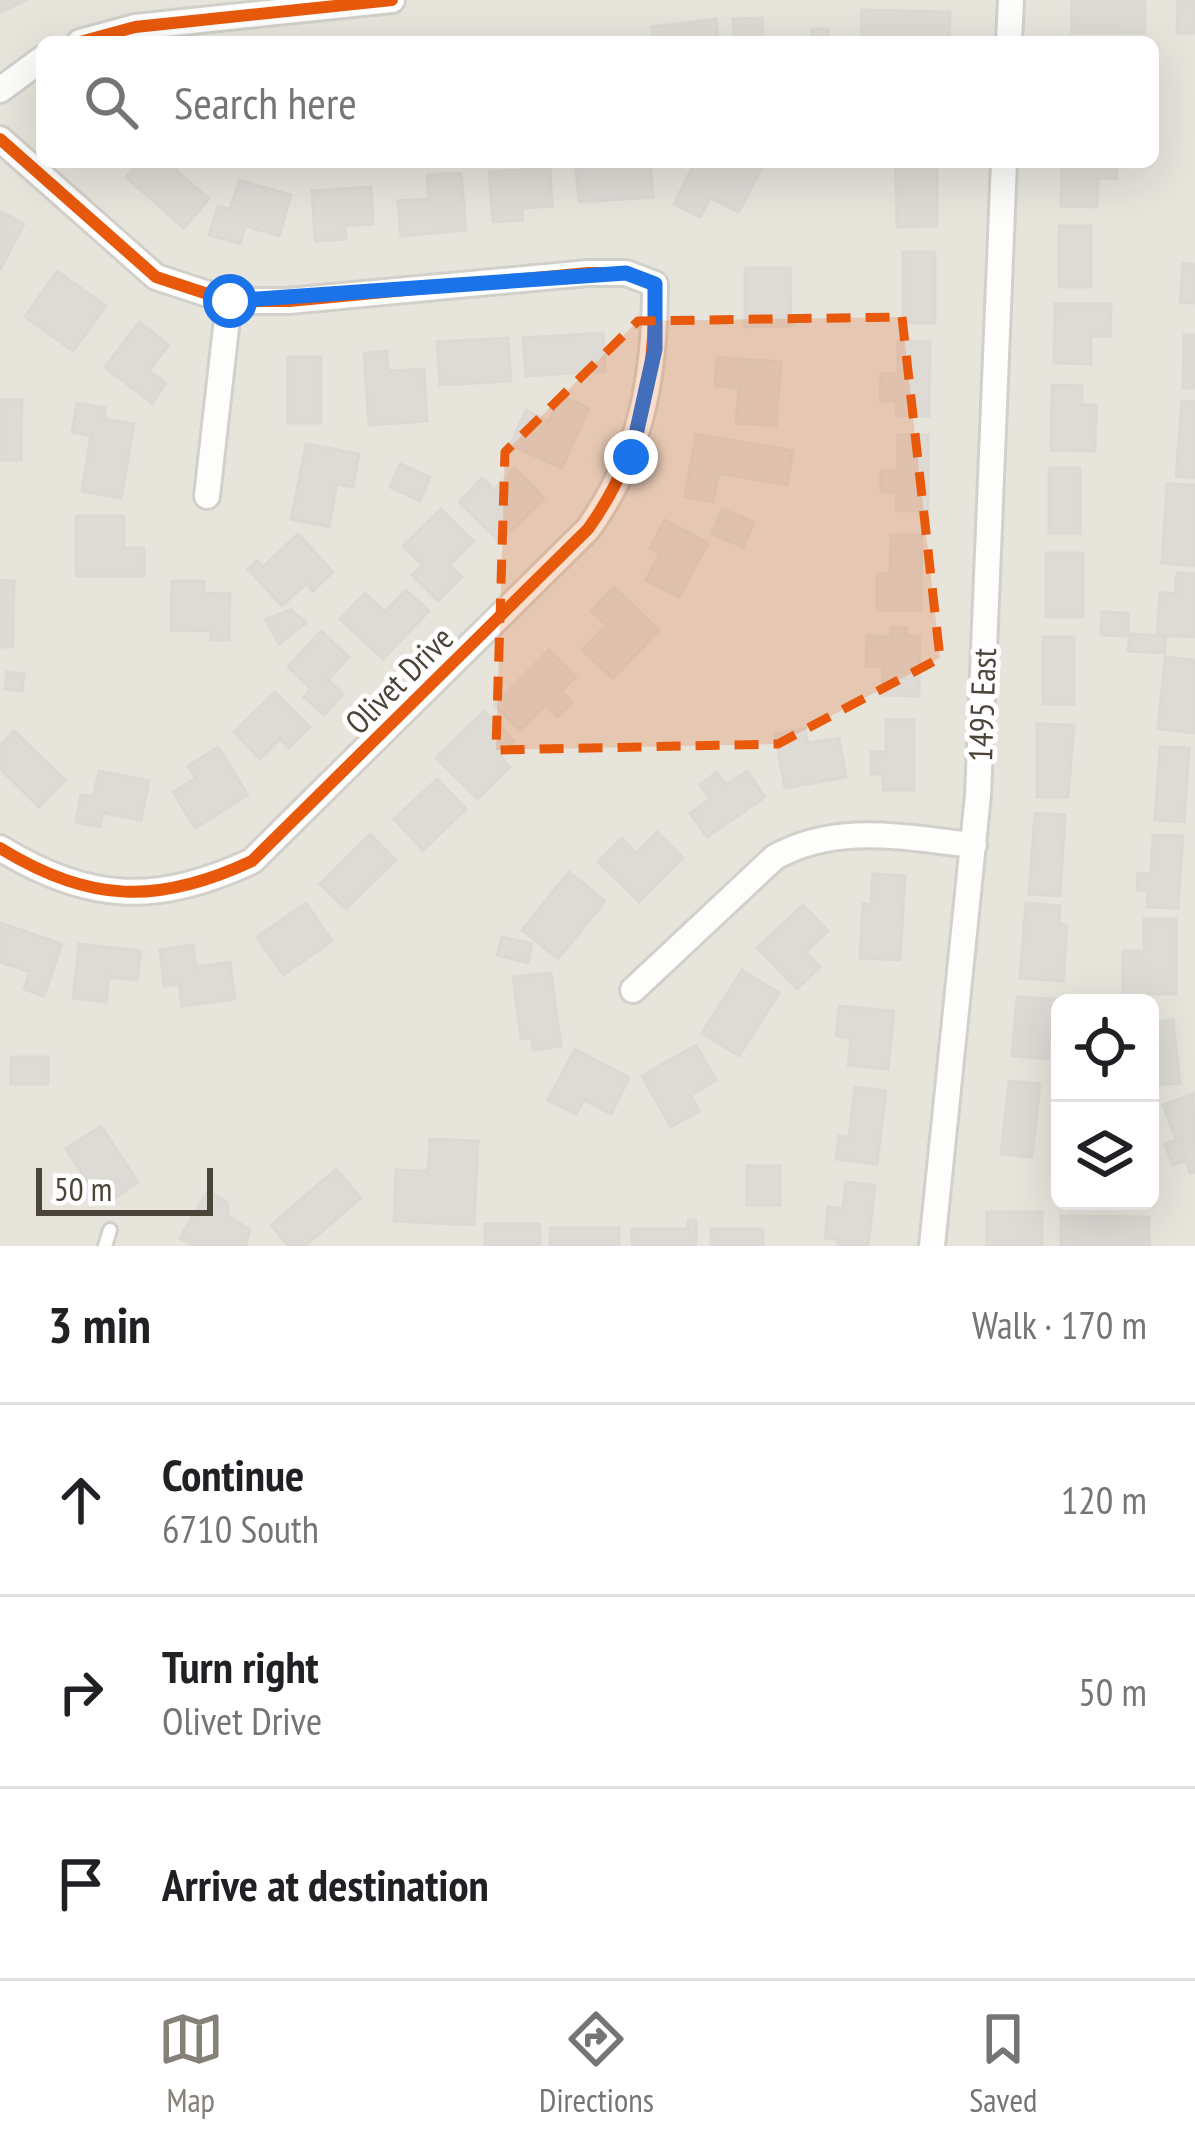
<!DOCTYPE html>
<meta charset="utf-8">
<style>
:root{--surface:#fff;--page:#f2f2f2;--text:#202124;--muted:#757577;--line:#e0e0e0;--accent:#868178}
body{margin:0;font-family:"PT Sans Narrow",sans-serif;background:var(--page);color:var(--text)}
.controls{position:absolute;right:36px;bottom:36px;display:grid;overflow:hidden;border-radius:18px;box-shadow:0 12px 48px #0002}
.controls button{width:108px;height:108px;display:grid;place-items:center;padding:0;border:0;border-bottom:3px solid var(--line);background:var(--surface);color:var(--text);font:60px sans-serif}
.scale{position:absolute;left:36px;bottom:30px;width:177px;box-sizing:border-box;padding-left:12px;border:6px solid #4b4439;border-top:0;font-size:33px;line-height:42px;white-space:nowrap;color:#4b4439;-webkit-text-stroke:9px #fff;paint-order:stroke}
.stop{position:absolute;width:36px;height:36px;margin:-27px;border:9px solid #1a73e8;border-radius:50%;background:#fff}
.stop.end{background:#1a73e8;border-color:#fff;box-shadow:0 3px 12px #0008}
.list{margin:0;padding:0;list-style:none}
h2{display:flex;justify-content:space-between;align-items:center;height:156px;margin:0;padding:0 48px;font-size:51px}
h2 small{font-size:39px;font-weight:400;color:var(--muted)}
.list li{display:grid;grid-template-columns:78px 1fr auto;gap:36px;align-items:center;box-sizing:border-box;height:192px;padding:0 48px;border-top:3px solid var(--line)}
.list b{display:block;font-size:45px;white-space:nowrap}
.list p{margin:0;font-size:39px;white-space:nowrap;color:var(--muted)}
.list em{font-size:39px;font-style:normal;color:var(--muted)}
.icon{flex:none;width:66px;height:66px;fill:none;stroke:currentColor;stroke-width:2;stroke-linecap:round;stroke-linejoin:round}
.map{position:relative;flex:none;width:1195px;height:1246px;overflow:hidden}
.search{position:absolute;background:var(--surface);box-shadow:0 12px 48px #0002;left:36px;right:36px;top:36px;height:132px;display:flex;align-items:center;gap:30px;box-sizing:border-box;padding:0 42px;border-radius:18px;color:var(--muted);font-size:45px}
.sheet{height:732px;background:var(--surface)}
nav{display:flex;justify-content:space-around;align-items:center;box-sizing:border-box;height:168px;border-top:3px solid var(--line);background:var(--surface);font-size:33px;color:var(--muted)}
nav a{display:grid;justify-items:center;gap:6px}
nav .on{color:var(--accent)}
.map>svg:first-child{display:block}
.residential{fill:#e7e4dc;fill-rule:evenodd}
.building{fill:#dedbd6;stroke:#dcd9d4;stroke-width:3}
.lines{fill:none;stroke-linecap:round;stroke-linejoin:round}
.lane-casing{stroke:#d2d0cb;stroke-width:18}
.street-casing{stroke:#d2d0cb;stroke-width:30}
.lane{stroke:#fdfdfc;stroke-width:12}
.street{stroke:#fdfdfc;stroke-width:24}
.cycleway-casing{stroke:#fff;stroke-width:20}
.cycleway{stroke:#e8590c;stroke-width:12}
.route{stroke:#1a73e8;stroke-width:15}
.marked{fill:#e8590c;fill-opacity:0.2;stroke:#e8590c;stroke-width:9;stroke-dasharray:24 15;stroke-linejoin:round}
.labels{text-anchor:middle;stroke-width:10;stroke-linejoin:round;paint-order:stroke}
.street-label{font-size:33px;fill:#4b4439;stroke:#fff}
</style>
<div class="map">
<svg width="1195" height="1246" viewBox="0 0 1195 1246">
<rect width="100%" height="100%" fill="#f4f2ee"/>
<path class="residential" d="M0,0H1195V1246H0ZM42,42H1153V162H42ZM1060,1003H1150V1201H1060Z"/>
<path class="building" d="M0,0H27L0,12Z
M1072,0H1145V33H1072Z
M1178,0H1195V33H1177Z
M862,10L950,12L949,42H861Z
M762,18L763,38L795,37V42H734L733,19Z
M716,19L718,42H654L652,27Z
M812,29H828V42H812Z
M140,162H167L209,199L184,228L126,177Z
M588,162H650L653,197L579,202L576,169L589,168Z
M695,162H724L738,169L742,162L763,165L739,212L710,198L700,217L674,204Z
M1062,162H1117L1116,179L1098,178L1097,207L1061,206Z
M896,164H937V226L897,227Z
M550,168L552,206L522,208L523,220L493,222L489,172Z
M461,173L466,230L401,236L398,201L429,199L427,175Z
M239,180L291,195L279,236L245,226L240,244L209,235L218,206L230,209Z
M371,187L373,224L345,226L346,239L315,241L312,191Z
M0,211L24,224L0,270Z
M1059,226H1091V287H1059Z
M903,252H935V323H903Z
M1183,263L1195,265V303L1180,302Z
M745,268H790L791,326L745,327Z
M57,271L106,306L73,351L25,317Z
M1055,304H1111L1110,336H1091V364L1054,363Z
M139,322L169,345L149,371L166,383L152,403L105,367Z
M603,333L605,371L526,376L523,338Z
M1184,335H1195V388H1183Z
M508,338L511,381L440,385L437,342Z
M898,341L930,342L929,416L896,415V401H880L881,374H898Z
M387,351L388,371L424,369L427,421L369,425L364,353Z
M288,357H321V423H288Z
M717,357L781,362L776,426L736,423L739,388L715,386Z
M1052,385L1082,386V405H1096L1095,451L1051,450Z
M561,396L589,408L562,468L510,445L526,410L549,421Z
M0,400H22L21,460H0Z
M1182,401L1195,402V478L1176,476Z
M77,403L105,408L104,419L134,424L121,498L82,491L91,436L72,432Z
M696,434L793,451L787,485L719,473L713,502L685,497Z
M898,435H928V511H896V492H881V471H898Z
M306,444L359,454L353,487L337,484L329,527L291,519Z
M400,464L430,477L420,501L390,487Z
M515,468L544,498L500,542L459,502L482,478L494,490Z
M1049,468H1080V533H1049Z
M1167,484L1195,485V566L1162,563Z
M441,509L473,541L450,565L462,577L438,601L412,575L422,565L403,546Z
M722,509L754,522L743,547L712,534Z
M76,516H124V548H144V576H76Z
M665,520L708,543L679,597L646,580L660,553L650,548Z
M298,534L333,572L313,591L307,583L282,606L248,569L257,561L263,567Z
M891,535H922L921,610H877V574H890Z
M1046,553H1083V617H1046Z
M1177,573L1195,574V637L1157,635L1160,592L1175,594Z
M0,580L14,581L13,647H0Z
M172,581H204V593L230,594L229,640H211V631L171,630Z
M614,587L659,630L613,679L582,650L606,625L591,611Z
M406,590L429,611L383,659L340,619L365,593L385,612Z
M291,610L306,623L279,644L265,619Z
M1102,612L1128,613V636L1101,635Z
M891,628H907V636H920L919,696L882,695L883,666H866L867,636L891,637Z
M321,631L349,657L328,680L343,694L324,715L304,697L311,689L288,667Z
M1130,634L1165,636V653L1128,651Z
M1043,637H1074V704H1043Z
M549,650L576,677L561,691L572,702L557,717L545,705L520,730L494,705Z
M1165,657L1195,660L1194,733L1158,729Z
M7,672L24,674L22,691L5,689Z
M275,692L310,727L289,748L280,739L260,759L234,732Z
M484,711L514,741L500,756L510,767L478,799L436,758Z
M886,720H914V790H883V774H871V752H886Z
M1037,724L1074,725L1068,797H1037Z
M805,729L808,743L839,738L846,777L785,788L775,734Z
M14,731L65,780L39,807L0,769V746Z
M218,747L248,795L195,828L173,792L196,778L188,766Z
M1160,747L1189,748L1184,822L1155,820Z
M99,771L149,781L141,820L103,813L100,827L76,822L81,795L93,797Z
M747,771L765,797L707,837L690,813L710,799L700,785L717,772L726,785Z
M437,779L466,809L423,850L394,819Z
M1035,813L1065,815L1060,896L1029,894Z
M657,832L683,858L639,902L598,862L622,838L636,853Z
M370,834L396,860L346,909L320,884Z
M1153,835L1183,836L1178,908L1147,907L1148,891L1137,890L1138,873L1151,874Z
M569,872L605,901L558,959L522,930Z
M873,874L905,876L900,960L860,958L863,904H871Z
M306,903L332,941L283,975L257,937Z
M1026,903L1060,906L1059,924L1067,925L1063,981L1020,978Z
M803,905L828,931L806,952L820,967L797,989L757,948Z
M1144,919H1176V994H1138V1003H1123V951H1144Z
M0,923L62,944L44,996L24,989L30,972L0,962Z
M502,937L532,944L528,963L497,955Z
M79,944L141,951L137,980L109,977L106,1002L73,998Z
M193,945L196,967L230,962L235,999L182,1006L179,984L164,986L160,950Z
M742,970L779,993L739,1056L702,1033Z
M551,973L561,1046L533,1050L532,1038L521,1039L513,977Z
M1017,997L1071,1000L1060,1003V1035L1050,1034L1048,1059L1012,1056Z
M839,1006L894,1011L888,1069L848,1065L851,1038L836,1036Z
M1173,1020L1180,1083L1150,1085V1022Z
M696,1045L716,1080L691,1095L699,1111L671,1127L642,1076Z
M575,1049L629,1078L611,1114L584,1100L576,1114L548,1100Z
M11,1057H48V1084H11Z
M1009,1081L1040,1084L1032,1157L1001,1154Z
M855,1087L886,1091L877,1164L836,1159L839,1136L849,1137Z
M1193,1094L1195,1172L1190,1173L1186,1160L1173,1165L1165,1144L1176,1140L1163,1105Z
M101,1126L138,1182L104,1205L66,1149Z
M430,1139L478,1141L474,1225L394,1221L396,1170L428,1171Z
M747,1166H780V1205H747Z
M336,1169L361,1198L305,1246H289L271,1225Z
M846,1182L875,1185L868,1246H838V1239L825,1238L828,1207L843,1209Z
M208,1191L228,1203V1216L250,1230L245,1246H194L180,1238Z
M987,1212H1042V1246H987Z
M1061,1216L1149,1217V1246H1061Z
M688,1220H696V1246H632V1229H688Z
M485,1224H540V1246H485Z
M550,1228H619V1246H550Z
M711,1229H763V1246H711Z"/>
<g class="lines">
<defs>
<path id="lane" d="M105,1246L110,1230"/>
<path id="street" d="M80,42L135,27L392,0
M1009,42L1011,0
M0,90L42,59
M0,139L156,277L229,301H289L588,273H626L655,284C655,375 642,454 588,529L252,861C158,905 89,903 0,848
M207,496L229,301
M633,990L775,857C838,822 905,838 974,845
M932,1246L978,795L1004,162"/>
</defs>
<use href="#lane" class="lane-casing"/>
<use href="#street" class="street-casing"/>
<use href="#lane" class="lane"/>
<use href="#street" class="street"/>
<defs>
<path id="cycleway" d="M80,42L135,27L392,0
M0,139L156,277L229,301H289L588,273H626L655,284C655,375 642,454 588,529L252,861C158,905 89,903 0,848"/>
</defs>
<use href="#cycleway" class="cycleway-casing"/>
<use href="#cycleway" class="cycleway"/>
</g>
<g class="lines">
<path class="route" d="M230,301L626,273L655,284V349L631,457"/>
</g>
<path class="marked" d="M902,317L940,658L778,744L496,750L505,452L638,321Z"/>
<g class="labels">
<g class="street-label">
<text transform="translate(399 680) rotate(-45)" y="12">Olivet Drive</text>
<text transform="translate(982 705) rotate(-88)" y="12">1495 East</text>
</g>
</g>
</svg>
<div class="controls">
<button><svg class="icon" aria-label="locate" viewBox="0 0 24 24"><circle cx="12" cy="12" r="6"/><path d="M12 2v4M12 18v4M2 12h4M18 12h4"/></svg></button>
<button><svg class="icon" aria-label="layers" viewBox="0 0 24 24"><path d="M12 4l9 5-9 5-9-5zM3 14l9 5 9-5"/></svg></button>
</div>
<div class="scale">50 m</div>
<div class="stop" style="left:230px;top:301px"></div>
<div class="stop end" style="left:631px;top:457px"></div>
<div class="search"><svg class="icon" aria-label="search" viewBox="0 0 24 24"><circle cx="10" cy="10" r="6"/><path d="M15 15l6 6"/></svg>Search here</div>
</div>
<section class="sheet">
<h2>3 min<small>Walk · 170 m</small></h2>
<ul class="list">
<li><svg class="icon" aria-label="ahead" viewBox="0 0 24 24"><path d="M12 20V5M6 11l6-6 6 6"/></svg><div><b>Continue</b><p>6710 South</p></div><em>120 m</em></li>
<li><svg class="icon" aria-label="right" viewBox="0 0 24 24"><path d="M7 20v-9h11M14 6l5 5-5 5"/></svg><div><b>Turn right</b><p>Olivet Drive</p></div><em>50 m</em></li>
<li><svg class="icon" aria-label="arrive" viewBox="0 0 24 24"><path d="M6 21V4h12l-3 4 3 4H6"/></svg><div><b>Arrive at destination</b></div></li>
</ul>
</section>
<nav>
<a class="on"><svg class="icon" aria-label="map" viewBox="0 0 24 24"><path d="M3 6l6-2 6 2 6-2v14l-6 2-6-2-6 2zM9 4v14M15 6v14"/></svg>Map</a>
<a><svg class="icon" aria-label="directions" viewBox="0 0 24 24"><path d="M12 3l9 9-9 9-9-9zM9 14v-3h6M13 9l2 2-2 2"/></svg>Directions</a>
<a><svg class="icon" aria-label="saved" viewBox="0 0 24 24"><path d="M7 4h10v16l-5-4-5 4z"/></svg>Saved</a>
</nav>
